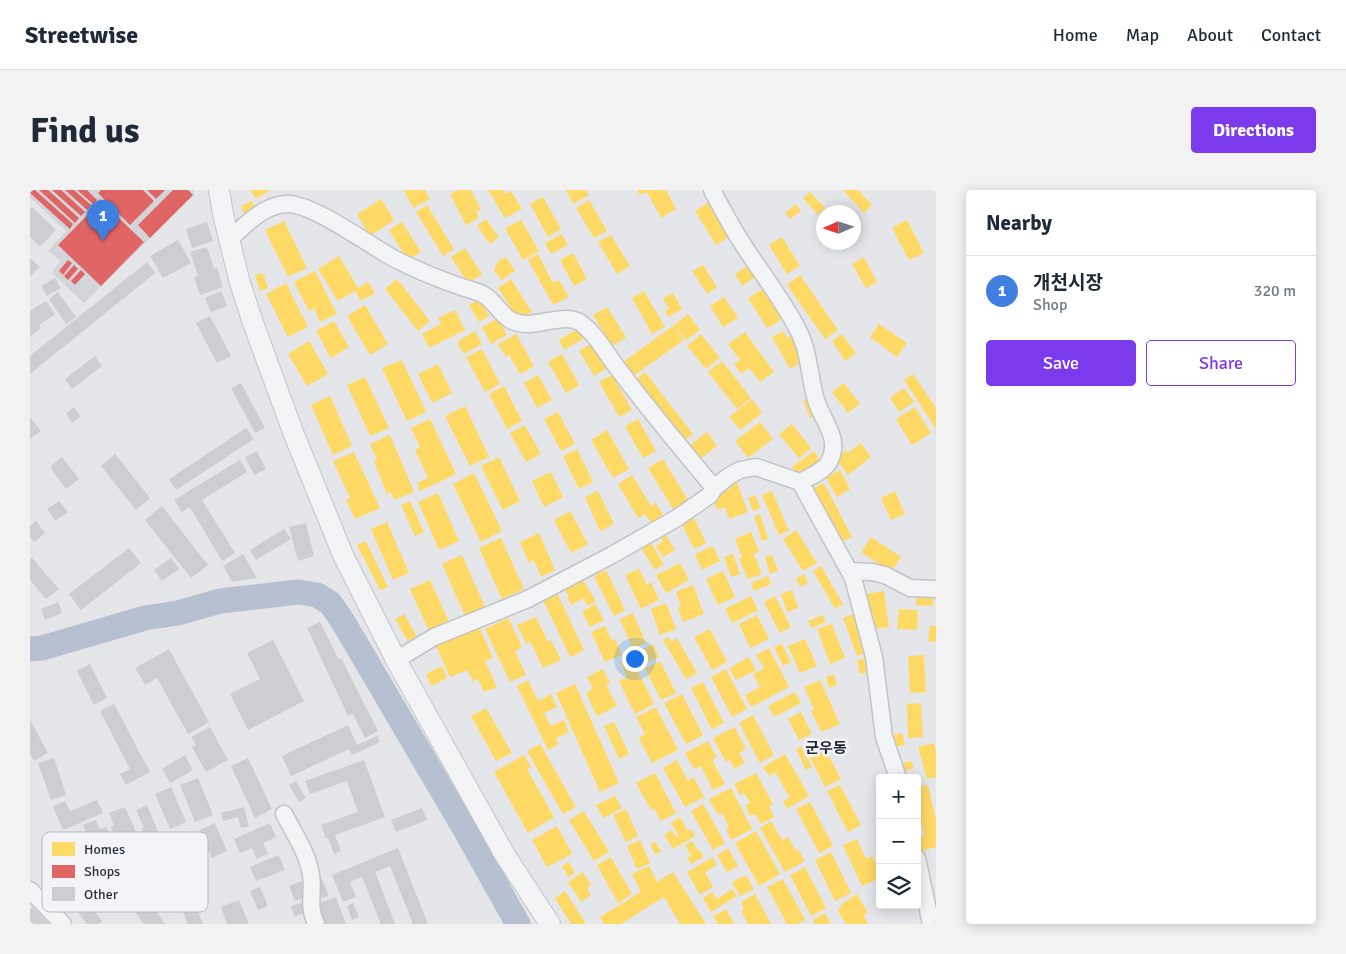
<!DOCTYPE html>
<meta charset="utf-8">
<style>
:root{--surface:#fff;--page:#f2f2f3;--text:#1f2937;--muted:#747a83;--line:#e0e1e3;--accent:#7c3aed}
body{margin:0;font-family:Signika,"Noto Sans KR",sans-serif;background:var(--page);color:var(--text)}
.controls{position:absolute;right:15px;bottom:15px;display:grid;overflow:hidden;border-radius:5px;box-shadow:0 2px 12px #0003}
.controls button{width:45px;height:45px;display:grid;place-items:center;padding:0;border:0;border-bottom:1px solid var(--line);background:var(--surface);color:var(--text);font:25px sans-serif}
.compass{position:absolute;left:786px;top:15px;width:45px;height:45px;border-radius:50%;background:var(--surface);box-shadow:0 2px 12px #0003;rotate:267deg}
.you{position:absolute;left:604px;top:468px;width:18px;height:18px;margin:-12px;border:4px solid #fff;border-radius:50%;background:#1a73e8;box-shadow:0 0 0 8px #1a73e833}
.badge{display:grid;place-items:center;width:32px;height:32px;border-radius:50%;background:var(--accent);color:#fff;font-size:16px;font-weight:700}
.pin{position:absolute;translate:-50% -41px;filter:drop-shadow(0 1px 2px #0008)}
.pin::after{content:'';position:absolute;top:26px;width:18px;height:15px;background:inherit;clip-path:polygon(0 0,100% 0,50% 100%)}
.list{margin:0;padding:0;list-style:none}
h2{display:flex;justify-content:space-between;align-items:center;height:65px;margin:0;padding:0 20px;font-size:21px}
h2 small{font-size:16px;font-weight:400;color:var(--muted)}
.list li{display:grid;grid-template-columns:32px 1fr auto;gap:15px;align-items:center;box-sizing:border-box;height:70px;padding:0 20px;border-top:1px solid var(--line)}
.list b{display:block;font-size:19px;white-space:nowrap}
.list p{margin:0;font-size:16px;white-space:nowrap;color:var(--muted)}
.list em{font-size:16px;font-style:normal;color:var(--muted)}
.actions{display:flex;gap:10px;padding:15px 20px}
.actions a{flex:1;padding:11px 0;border:1px solid var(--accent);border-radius:5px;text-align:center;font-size:18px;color:var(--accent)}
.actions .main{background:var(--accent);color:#fff}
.icon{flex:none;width:28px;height:28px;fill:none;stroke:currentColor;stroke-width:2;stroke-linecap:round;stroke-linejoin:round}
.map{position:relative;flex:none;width:906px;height:734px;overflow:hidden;border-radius:5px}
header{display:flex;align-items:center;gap:30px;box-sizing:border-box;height:70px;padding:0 25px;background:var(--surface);border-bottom:1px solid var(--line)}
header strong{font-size:24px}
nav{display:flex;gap:28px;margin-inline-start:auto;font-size:18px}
.intro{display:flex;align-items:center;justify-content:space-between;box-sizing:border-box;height:120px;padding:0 30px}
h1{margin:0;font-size:35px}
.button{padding:12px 22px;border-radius:5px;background:var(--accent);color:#fff;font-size:18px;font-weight:700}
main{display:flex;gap:30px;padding:0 30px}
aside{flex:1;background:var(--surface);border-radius:5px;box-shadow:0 2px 12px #0003}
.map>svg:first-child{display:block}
.built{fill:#d3d5db}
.homes{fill:#ffd966}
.shops{fill:#e06666}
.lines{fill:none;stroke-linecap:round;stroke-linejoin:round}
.river{stroke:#b6c0d0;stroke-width:25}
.building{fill:#cdced1}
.minor-casing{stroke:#c2c4c7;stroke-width:19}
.tertiary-casing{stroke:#c2c4c7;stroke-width:22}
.minor{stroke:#f3f4f5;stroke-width:16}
.tertiary{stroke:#f3f4f5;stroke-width:20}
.labels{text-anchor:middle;stroke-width:5;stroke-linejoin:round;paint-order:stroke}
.quarter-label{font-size:15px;font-weight:bold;fill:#1e2331;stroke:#f2f4f7}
.key{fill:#f2f4f7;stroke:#b7bac0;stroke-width:1}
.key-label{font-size:14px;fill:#2c3140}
</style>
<header>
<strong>Streetwise</strong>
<nav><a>Home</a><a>Map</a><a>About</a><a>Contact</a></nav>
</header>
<div class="intro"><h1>Find us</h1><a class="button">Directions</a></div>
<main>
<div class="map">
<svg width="906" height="734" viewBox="0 0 906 734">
<rect width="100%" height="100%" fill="#e4e6e9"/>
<path class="built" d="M0,0H163L164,5L54,113L22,83L30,71L18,61L36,41L0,8Z"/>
<path class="homes" d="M220,0H241L226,9Z
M374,0H395L400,9L383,18Z
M428,0H441L451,20L446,22L449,28L436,35L420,4Z
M458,0H473L475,4L481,1L492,19L475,28Z
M536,0H556L559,5L543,14Z
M607,0H636L646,19L631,28L617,2L610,5Z
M813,0H828L842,15L834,23Z
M780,2L795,18L788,25L773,8Z
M513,7L531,39L518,47L500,14Z
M351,9L364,30L340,46L327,24Z
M559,10L577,41L564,48L546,18Z
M222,11L225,19L214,23L211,16Z
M679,12L700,46L686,55L665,21Z
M766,14L771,21L760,29L755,23Z
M397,15L424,59L413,66L386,22Z
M456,29L469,47L460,54L447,36Z
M491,30L509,61L493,70L475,38Z
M877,30L894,63L879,70L862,38Z
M254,31L277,78L258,87L235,40Z
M372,32L391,62L378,70L359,40Z
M532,44L538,55L521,64L515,53Z
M581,45L600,76L587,84L568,52Z
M752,47L770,76L757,84L739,55Z
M435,58L452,84L438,93L421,67Z
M543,63L557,89L544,96L530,70Z
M508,64L523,93L529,90L539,107L523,115L498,70Z
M309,66L328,98L338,92L345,103L331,111L325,101L308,111L288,79Z
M476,67L485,81L471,90L464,80L468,71Z
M834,67L847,92L836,98L822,74Z
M720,74L727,86L712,96L705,84Z
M673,75L687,97L677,104L662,81Z
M285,81L307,124L290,132L284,118L279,121L264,92Z
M233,83L238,98L230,101L225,85Z
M770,85L808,140L795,149L757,95Z
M367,89L400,131L388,141L355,99Z
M481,89L502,122L489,130L468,98Z
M256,93L278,137L258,147L236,104Z
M735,98L754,128L737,138L718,108Z
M614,101L635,137L622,144L602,108Z
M643,103L652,119L638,127L635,121L639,119L633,108Z
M694,107L708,128L693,137L680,116Z
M450,109L459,126L449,132L439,115Z
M335,115L358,154L340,165L317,126Z
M577,117L596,147L582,156L563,125Z
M425,120L435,140L399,158L392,144L411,134L408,128Z
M658,124L670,140L656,150L644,135Z
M468,128L477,145L461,154L452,137Z
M304,131L319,157L301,168L286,141Z
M849,134L877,153L867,167L840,147Z
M644,135L654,150L599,189L589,175Z
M549,138L555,148L534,160L529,150Z
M445,141L452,154L434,164L427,152Z
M753,141L757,148L761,146L775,170L760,179L742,147Z
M715,142L744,182L730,192L719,178L711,184L704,174L710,170L698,154Z
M486,144L504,176L490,184L479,165L476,167L468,154Z
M671,144L690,168L676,179L657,156Z
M812,144L826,163L815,171L802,151Z
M279,151L298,184L277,196L258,164Z
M562,153L577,178L564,186L549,161Z
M452,159L470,194L455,202L436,167Z
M532,164L549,195L536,203L518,172Z
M372,170L396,222L377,231L352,178Z
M692,171L721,208L707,219L678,182Z
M408,174L422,203L402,213L388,184Z
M615,182L663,244L649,255L601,193Z
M883,184L906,218V239L874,190Z
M508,185L522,210L507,218L494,193Z
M582,185L602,220L589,227L569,192Z
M335,187L359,238L340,246L317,195Z
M814,193L830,214L818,223L802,202Z
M474,196L492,231L477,239L459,204Z
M874,198L884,212L869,222L860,208Z
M300,206L322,256L303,265L281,215Z
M722,209L732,223L710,240L699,227Z
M779,209L786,225L780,228L773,211Z
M435,216L459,267L440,276L415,226Z
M885,217L901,243L882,255L866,229Z
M528,222L545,254L531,261L514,229Z
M400,229L426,284L390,301L387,293L398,288L385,260L390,257L381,238Z
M608,229L626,261L613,268L595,236Z
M730,232L743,249L718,268L705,251Z
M762,234L781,258L769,268L749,244Z
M495,235L511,264L496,272L480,243Z
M577,240L599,279L583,288L561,250Z
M677,242L687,256L665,273L655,259Z
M360,245L384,302L364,310L361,302L357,304L344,272L347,270L340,254Z
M831,253L841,267L818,285L805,268L816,260L818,263Z
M547,259L563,292L549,299L533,266Z
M784,261L791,272L769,287L762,277Z
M324,262L350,318L325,329L316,310L320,308L303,271Z
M469,267L490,311L473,320L451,276Z
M633,269L658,310L643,319L618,278Z
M810,280L820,299L807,307L796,288Z
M521,282L533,307L514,317L502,291Z
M444,283L472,341L451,352L423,294Z
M602,285L621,316L626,313L633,325L621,333L615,324L608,328L588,294Z
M706,290L718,322L699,329L695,317L687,320L682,306L700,299L698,294Z
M794,293L822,347L808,354L780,300Z
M568,301L584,334L570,341L555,307Z
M742,301L759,341L749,345L732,305Z
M865,301L875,324L861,330L851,308Z
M408,303L429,351L409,360L388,312Z
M725,305L731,318L723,321L718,308Z
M380,311L394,342L385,346L371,315Z
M540,321L558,354L541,363L524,330Z
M662,324L676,353L664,359L650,330Z
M730,324L738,349L732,351L724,326Z
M357,332L379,383L363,390L341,339Z
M632,339L645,360L633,367L626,356L633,351L628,342Z
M766,340L787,373L773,381L753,349Z
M721,342L729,361L724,364L732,384L718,389L709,369L712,367L705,349Z
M509,343L525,380L511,387L504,370L499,373L490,352Z
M841,347L871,367L861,382L831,362Z
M471,348L494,399L472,409L449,358Z
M619,350L634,374L625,380L610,356Z
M336,351L358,397L350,400L327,355Z
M683,356L690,371L672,380L665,364Z
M703,364L710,384L701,387L694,367Z
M432,365L456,419L436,428L412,374Z
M742,365L748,381L740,384L735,367Z
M650,373L659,390L636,403L626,385Z
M791,376L813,414L805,419L783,381Z
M609,379L617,395L621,392L629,410L611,419L595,385Z
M576,380L595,420L584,426L564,386Z
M693,381L705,407L688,415L676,389Z
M774,384L778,393L770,397L766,388Z
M738,386L741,394L724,401L721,393Z
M551,387L566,411L558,416L553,408L541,415L537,407L539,406L534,398Z
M400,390L420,434L400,443L380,399Z
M663,395L674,424L653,432L648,418L651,416L646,402Z
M762,400L768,418L757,422L751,404Z
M854,401L859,437L841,439L836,404Z
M527,403L554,460L540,467L513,410Z
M721,406L728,420L702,433L695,419Z
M745,406L761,437L750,443L734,412Z
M887,406L903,407V416L886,415Z
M636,413L646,439L630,445L621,419Z
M565,414L574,430L560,437L552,422Z
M869,419L888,420L887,440L867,439Z
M603,423L616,453L603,459L590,429Z
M374,424L387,446L378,451L365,429Z
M824,424L838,462L827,466L813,428Z
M727,425L739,449L720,458L709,434Z
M793,425L796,432L781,438L778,431Z
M506,427L518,452L521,450L531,470L513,478L500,451L496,454L487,435Z
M478,428L492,457L485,461L496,485L480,492L455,439Z
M447,432L463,468L455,471L467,497L454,502L448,489L443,491L437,480L420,487L404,452Z
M802,434L815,468L800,474L787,439Z
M575,436L582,451L585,449L592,465L575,472L561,442Z
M900,436H906V452L898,451Z
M680,439L697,472L682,480L664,447Z
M639,447L642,452L647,448L667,483L656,489L633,450Z
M775,449L787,476L770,483L758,456Z
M623,454L629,467L612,475L606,463Z
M752,454L761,472L753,476L744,457Z
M739,458L759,497L721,517L715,505L730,497L723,484L734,478L726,465Z
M894,465L896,502L880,503L878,466Z
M601,467L624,514L605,524L589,491L597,487L590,472Z
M719,467L726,480L706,490L699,478Z
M836,468L840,482L830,484L827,470Z
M630,471L646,503L631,510L615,478Z
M412,476L417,488L401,496L396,484Z
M573,479L580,493L576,494L587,516L567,526L556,503L563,499L557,487Z
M696,479L717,519L702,527L681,487Z
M804,484L807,495L799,498L796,487Z
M498,490L508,511L521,504L527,517L514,523L521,536L534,530L539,542L526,548L529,554L518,560L487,496Z
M790,490L810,534L791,542L781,520L784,519L774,497Z
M673,492L694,533L682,539L661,498Z
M545,494L589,593L570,602L526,503Z
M765,502L771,513L744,527L738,516Z
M652,504L673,545L656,554L634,513Z
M891,513L893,547L878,548L877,514Z
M626,517L648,560L622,573L609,548L615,544L606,527Z
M456,518L482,563L466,571L441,526Z
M771,522L782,544L769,550L758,529Z
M723,525L744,565L730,573L709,533Z
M584,532L599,564L589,569L574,536Z
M705,537L716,559L709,563L715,573L704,579L700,570L696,572L683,548Z
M872,543L875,555L861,558L859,546Z
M678,551L687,567L682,570L695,594L683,600L671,576L664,579L655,563Z
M792,553L811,589L795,597L777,561Z
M904,553L906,561V587L897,589L888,557Z
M510,554L546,617L533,624L497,561Z
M771,556L782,577L776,580L766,559Z
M755,564L779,606L757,619L753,611L760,608L745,582L739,586L733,577Z
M494,565L501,577L497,579L524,627L498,643L464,582Z
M647,570L658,591L664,587L674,607L655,617L633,578Z
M881,571L884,578L870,582L868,575Z
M625,583L646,623L631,631L624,618L621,620L606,593Z
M726,583L743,614L739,616L744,627L731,634L725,624L720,626L715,616L720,613L714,603L710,605L704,594Z
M810,595L831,635L818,642L797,601Z
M898,595L906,630V657L890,661L887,647L894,645L887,613V598Z
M701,598L722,639L701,650L696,639L699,637L692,623L688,625L679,609Z
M585,606L592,618L573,628L566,615Z
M780,612L803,656L789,663L766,619Z
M673,614L695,653L683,660L661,621Z
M596,619L608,646L596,652L583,625Z
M554,621L579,662L564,671L539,630Z
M650,627L658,641L661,639L665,646L643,659L634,645L642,640L647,648L649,646L641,633Z
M741,631L752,650L758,647L765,660L768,659L775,671L755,682L730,638Z
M527,636L542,664L517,677L502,650Z
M726,641L750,684L729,696L705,653Z
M827,649L836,669L842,666L850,684V688L832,696L813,655Z
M610,650L620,673L607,679L597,656Z
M662,651L668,661L670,660L674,667L661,674L657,668L661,666L655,655Z
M625,652L631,661L625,664L620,655Z
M698,658L708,676L697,682L687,665Z
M801,662L821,703L805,711L785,670Z
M581,667L602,704L588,713L567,675Z
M683,667L687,675L675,682L683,697L670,705L657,682Z
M539,672L545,683L538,687L532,676Z
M619,676L627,692L643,682L676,734H650L634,707L591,734H574L570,727L611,702L602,684Z
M775,677L796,718L781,726L760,685Z
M553,682L561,695L557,698L561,705L551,712L538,692Z
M716,685L724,699L710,706L702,692Z
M753,689L775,730L767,734H757L737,697Z
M702,699L707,706L681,722L673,708L682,702L687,709Z
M535,701L556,734H541L525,708Z
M725,704L741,734H718L711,721L714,719L711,712Z
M827,704L838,723L833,725L838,734H816L807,720L812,718L810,715Z
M696,719L704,734H688L683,726Z
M795,723L801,734H785L783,730Z"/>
<path class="shops" d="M0,0H5L43,34L40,39L0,3Z
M9,0H18L49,28L45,33Z
M22,0H31L55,22L51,26Z
M35,0H44L61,15L57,20Z
M47,0H57L67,10L63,14Z
M71,0H113L124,11L100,35L68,3Z
M117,0H135L126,9Z
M143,0H158L163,5L120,48L108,35Z
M71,11L114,52L71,96L28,55Z
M38,70L42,73L33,85L29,81Z
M44,75L48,79L38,90L34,86Z
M51,80L55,84L45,95L41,91Z"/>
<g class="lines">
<path class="river" d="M0,459L12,458L115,428L148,423L190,411L268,402L287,405L300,413L312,430L433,636L488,734"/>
</g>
<path class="building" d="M2,17L26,40L10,57L0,47V19Z
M177,32L183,51L162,58L156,39Z
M148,50L161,73L133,88L120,66Z
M177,57L184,79L187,78L193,97L170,105L164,87L168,86L160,62Z
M0,68L10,77L0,87Z
M117,72L125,83L0,184V166Z
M25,88L31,98L17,106L11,96Z
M191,101L197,116L181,122L175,108Z
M28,102L46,127L36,134L19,109Z
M16,111L25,124L9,135L11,139L0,146V121Z
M180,126L201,166L187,173L166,133Z
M65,166L72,176L42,199L35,189Z
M211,193L235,238L225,243L201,198Z
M44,217L51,227L42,233L36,224Z
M0,227L11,241L0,249Z
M216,238L224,249L146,300L139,289Z
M227,261L236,279L224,285L215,267Z
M85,264L120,308L106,320L71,276Z
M32,267L49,289L36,299L20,277Z
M210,270L217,282L172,310L205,363L192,371L160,317L152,322L144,310Z
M29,311L38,322L25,331L17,319Z
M132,316L178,375L161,388L115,330Z
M6,331L15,343L4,352L0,347V336Z
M276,333L284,366L268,371L259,337Z
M254,339L261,349L226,370L220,360Z
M99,358L111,373L51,420L39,404Z
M213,364L227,388L202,392L193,376Z
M2,368L29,399L16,409L0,390V369Z
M141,368L149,379L132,391L124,380Z
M28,412L32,423L15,430L11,419Z
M290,432L309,470L311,468L348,541L335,548L323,524L318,526L277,438Z
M243,450L274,511L218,540L200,504L230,489L217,463Z
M139,459L179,532L158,544L127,488L115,495L105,478Z
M60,474L77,508L64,515L47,481Z
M84,514L120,582L96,595L90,584L100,579L70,521Z
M0,530L18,563L4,571L0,564Z
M318,535L327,555L347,546L350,552L322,565L319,559L261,586L252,566Z
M180,537L198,570L176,582L162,557L166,555L161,547Z
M155,565L163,580L140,593L132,579Z
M24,568L36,605L21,610L8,573Z
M218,568L242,619L225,628L201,576Z
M334,570L355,627L305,645L311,661L304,664L298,648L296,649L291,635L328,622L317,591L280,604L275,591Z
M168,588L183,625L165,632L150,595Z
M266,591L276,608L269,612L259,595Z
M141,597L156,632L140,639L125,604Z
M67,610L73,623L33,640L23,617L35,611L40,621Z
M117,615L129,644L115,649L111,639L114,638L106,620Z
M95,617L110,651L90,659L81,637L84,635L79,623Z
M214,617L219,636L211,638L208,627L193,631L191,623Z
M392,618L397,630L366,642L361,630Z
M66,630L70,639L77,637L86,662L66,669L53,635Z
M185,633L197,661L182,668L169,640Z
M240,633L246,647L233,653L238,664L227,669L222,658L210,663L204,649Z
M368,658L398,734H383L360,676L345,682L365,734H351L332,687L320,692L326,707L313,712L302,685Z
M249,665L255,680L226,691L220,677Z
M291,687L299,706L292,708L284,689Z
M271,691L277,706L265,711L259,696Z
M230,697L238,716L228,720L220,701Z
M159,700L173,734H158L146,706Z
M306,707L316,734H295L287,714Z
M54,708L72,731L69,734H57L43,716Z
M109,708L120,723L125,719L135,734H114L100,715Z
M209,710L219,734H197L191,717Z
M275,712L278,722L264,726L261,716Z
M323,713L329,727L322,730L317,716Z
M2,717L19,734H0V720Z"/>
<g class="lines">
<defs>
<path id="minor" d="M200,49C215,35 234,15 256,14C281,12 339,55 363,68C384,79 406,88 429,96C437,99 447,101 454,105C466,112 471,127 485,132C505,140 534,121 551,133C568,146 576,164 589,180C619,220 652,259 684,298
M770,292L823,388L844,467L854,547L868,588
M820,381L842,382L855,385L880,398L906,399
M366,470L404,447L498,409L582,365L647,328L680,305L684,298L699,286L710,280L726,277L770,292C780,287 795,281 800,270C810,248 794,233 787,213C779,190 780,162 768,140C753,110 732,84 714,56C702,38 692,19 682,0
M254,624C264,643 278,664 281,685C284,704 277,714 286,734
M887,668L901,734
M0,700L33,734"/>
<path id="tertiary" d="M189,0L193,24L210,93L222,130L263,242L313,365L366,470L475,665L520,734"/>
</defs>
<use href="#minor" class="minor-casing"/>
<use href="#tertiary" class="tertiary-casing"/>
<use href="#minor" class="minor"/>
<use href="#tertiary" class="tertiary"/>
</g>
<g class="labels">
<g class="quarter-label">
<text x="796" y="563">군우동</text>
</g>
</g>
<rect x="12" y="642" width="166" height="80" rx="8" class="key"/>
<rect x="22" y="652" width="23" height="14" fill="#ffd966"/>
<rect x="22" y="675" width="23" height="13" fill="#e06666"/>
<rect x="22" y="697" width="23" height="14" fill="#cdced1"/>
<g class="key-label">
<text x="54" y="664">Homes</text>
<text x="54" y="686">Shops</text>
<text x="54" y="709">Other</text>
</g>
</svg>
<div class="controls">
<button>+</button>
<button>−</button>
<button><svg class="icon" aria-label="layers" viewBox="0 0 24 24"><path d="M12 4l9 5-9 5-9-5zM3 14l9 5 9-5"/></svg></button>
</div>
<svg class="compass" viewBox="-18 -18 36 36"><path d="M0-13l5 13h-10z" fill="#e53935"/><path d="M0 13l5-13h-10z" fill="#747a83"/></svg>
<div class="you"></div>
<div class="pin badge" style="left:73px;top:51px;background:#3f7fe0">1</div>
</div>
<aside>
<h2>Nearby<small></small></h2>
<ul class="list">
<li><span class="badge" style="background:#3f7fe0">1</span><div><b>개천시장</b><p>Shop</p></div><em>320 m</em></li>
</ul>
<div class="actions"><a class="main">Save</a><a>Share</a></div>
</aside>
</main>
